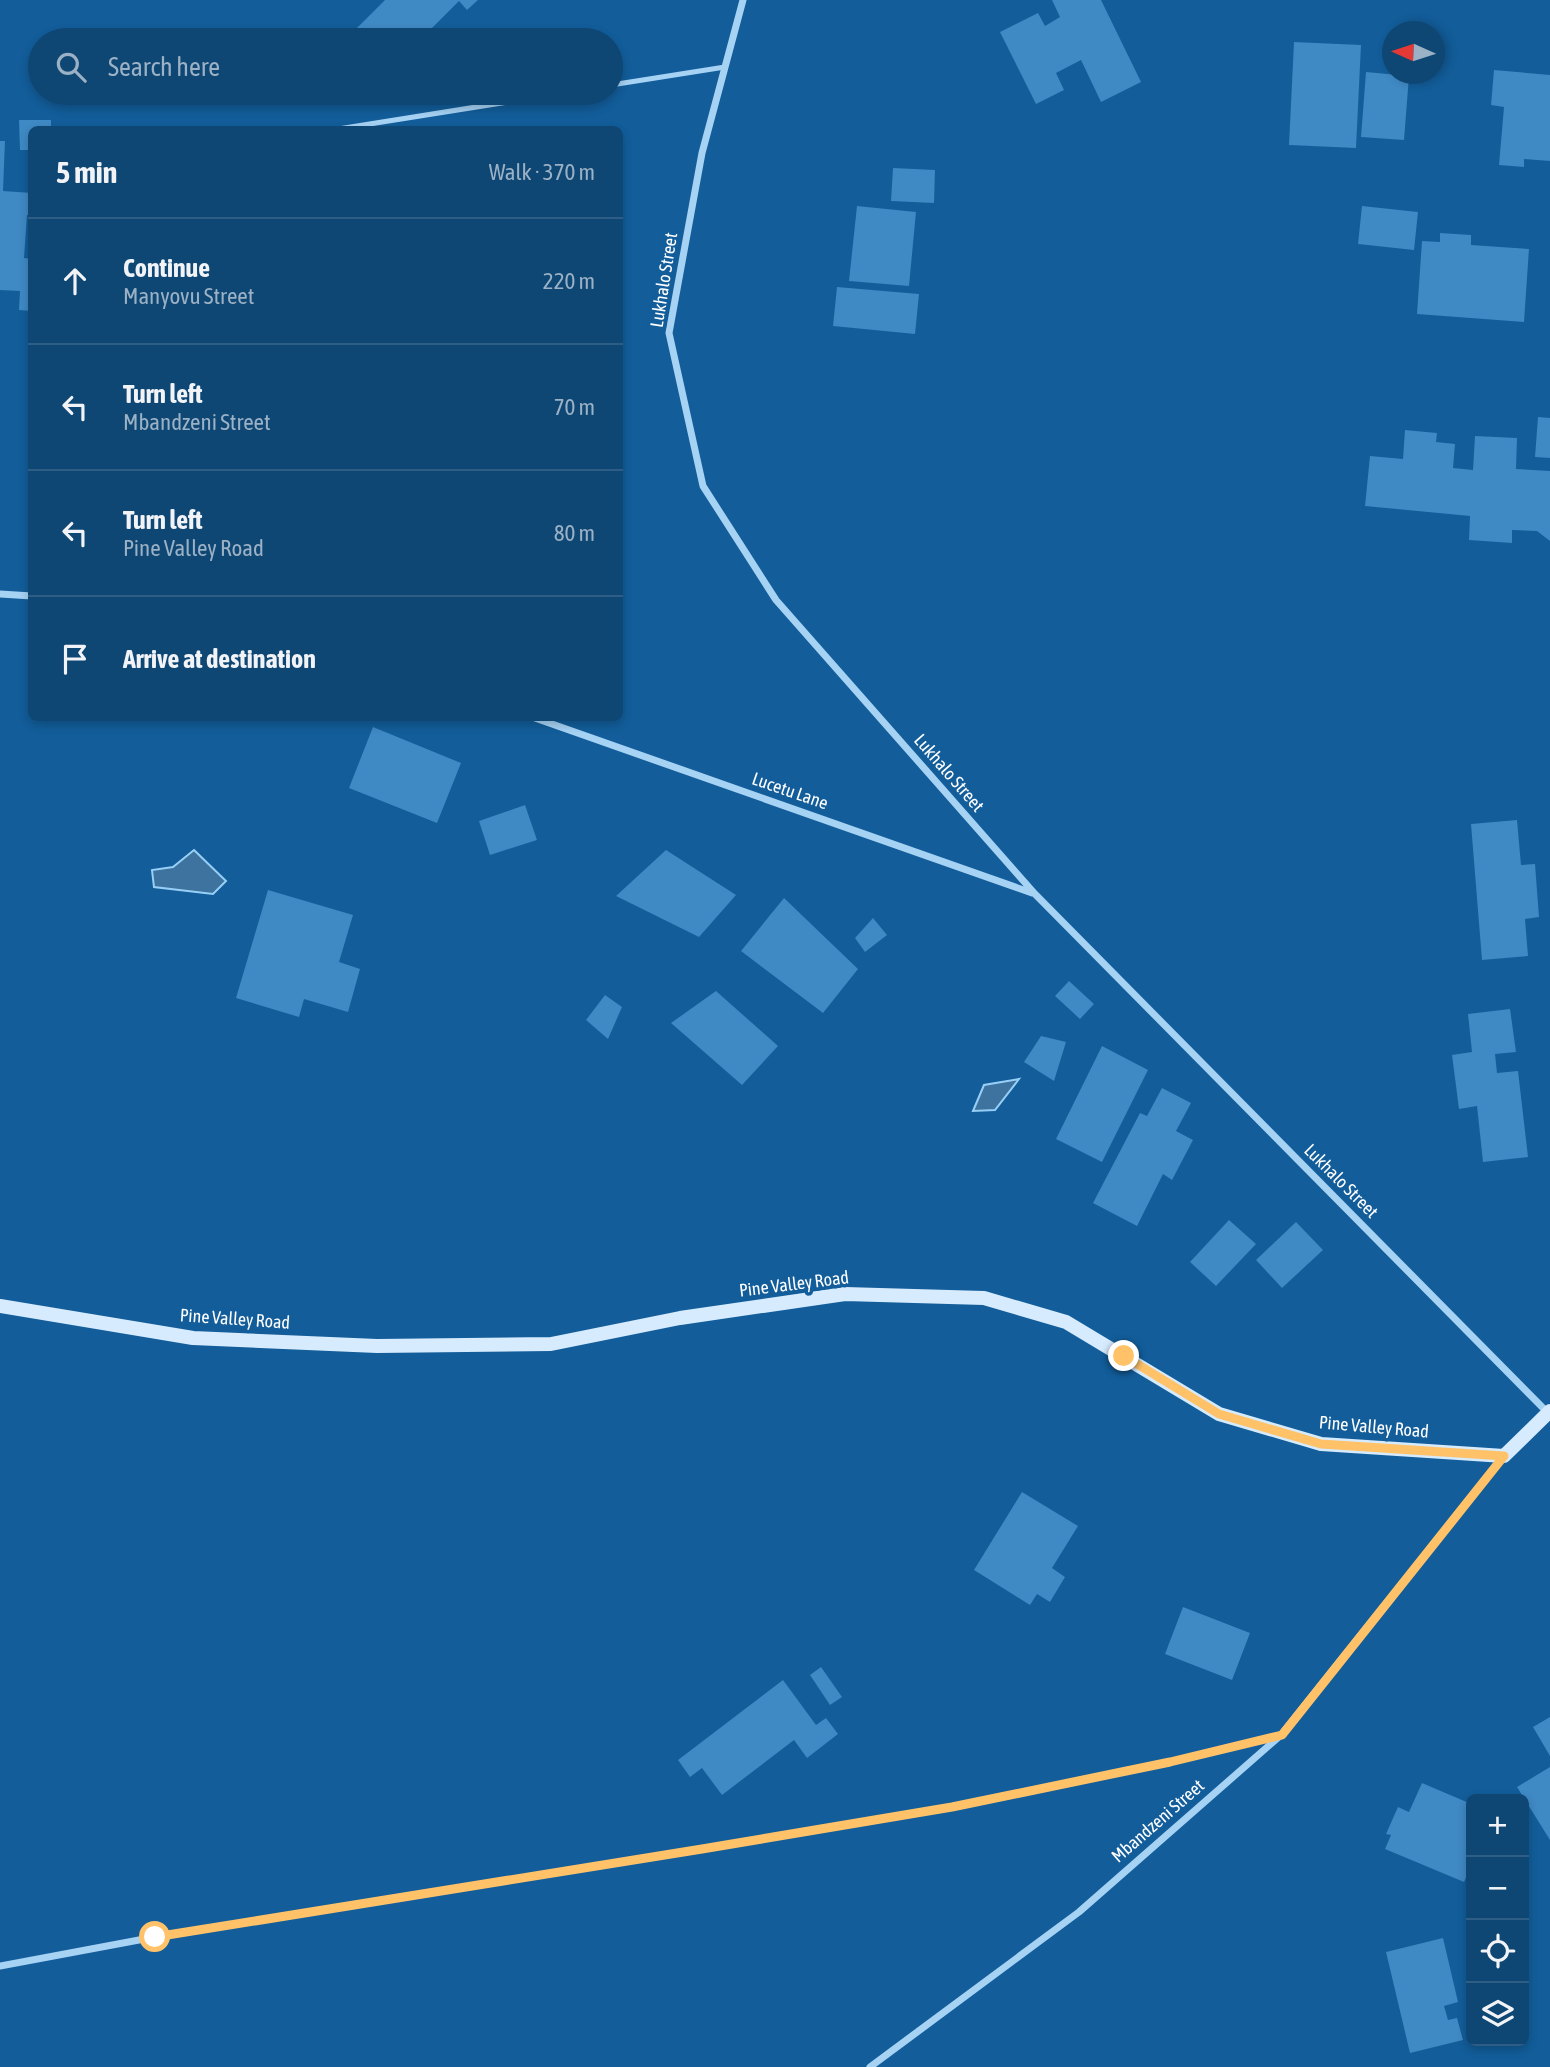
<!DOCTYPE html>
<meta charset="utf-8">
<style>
:root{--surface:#0e4674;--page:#1c507c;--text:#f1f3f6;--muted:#9bb1c5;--line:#2e5e86}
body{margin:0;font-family:"Asap Condensed",sans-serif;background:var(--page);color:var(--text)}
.controls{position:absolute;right:21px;bottom:21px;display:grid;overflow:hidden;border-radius:10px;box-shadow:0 4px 10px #0003}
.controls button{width:63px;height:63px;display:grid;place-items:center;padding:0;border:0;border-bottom:2px solid var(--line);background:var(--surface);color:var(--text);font:35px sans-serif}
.compass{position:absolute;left:1382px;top:21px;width:63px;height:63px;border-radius:50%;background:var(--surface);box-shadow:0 4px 10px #0003;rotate:273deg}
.stop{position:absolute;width:21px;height:21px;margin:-16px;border:5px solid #ffc269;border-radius:50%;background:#fff}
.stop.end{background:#ffc269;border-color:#fff;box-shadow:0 2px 7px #0008}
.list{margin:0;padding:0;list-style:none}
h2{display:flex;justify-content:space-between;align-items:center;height:91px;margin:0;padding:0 28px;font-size:30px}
h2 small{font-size:23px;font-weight:400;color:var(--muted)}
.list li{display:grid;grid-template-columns:46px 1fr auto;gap:21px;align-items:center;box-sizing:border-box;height:126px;padding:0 28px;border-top:2px solid var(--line)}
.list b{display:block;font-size:26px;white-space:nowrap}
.list p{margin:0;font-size:23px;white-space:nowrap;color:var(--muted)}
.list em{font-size:23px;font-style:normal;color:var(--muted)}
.icon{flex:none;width:38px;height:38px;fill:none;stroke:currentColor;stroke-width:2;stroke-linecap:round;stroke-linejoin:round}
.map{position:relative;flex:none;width:1550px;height:2067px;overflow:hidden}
.search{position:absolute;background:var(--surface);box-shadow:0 4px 10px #0003;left:28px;top:28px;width:595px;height:77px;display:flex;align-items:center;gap:18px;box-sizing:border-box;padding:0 24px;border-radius:38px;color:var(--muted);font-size:26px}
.panel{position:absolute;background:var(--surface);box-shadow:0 4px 10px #0003;left:28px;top:126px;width:595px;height:595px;border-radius:10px}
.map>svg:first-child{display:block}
.water{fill:#3d739e;stroke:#98cff7;stroke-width:2}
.building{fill:#3f89c4}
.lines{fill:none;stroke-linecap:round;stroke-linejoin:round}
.service{stroke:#a6d2f4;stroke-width:5}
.minor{stroke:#a6d2f4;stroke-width:7}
.secondary{stroke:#d6ebfd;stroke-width:14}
.route{stroke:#ffc269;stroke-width:9}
.labels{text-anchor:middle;stroke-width:7;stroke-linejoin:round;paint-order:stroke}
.street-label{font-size:18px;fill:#fff;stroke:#125d9a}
</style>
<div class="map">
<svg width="1550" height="2067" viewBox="0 0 1550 2067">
<rect width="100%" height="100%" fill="#125d9a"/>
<path class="water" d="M194,850L226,881L213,894L154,887L152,870L173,867Z
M1019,1079L995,1110L973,1111L984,1085Z"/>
<path class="building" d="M385,0H478L467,10L459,1L420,40H345Z
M1052,0H1101L1141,82L1101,102L1081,60L1056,73L1064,90L1036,104L1000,32L1038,13L1045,26L1060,17Z
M1294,42L1361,45L1356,148L1289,145Z
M1494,70L1550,75V161L1524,159V167L1499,165L1504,107L1491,105Z
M1366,72L1409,76L1404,140L1361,137Z
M19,120H51V130H32V150H20Z
M0,141H5L3,191L32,193V215H27L24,258L32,259V311L19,310L20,291L0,290Z
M893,168L935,170L934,203L891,201Z
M857,206L916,212L909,286L849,281Z
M1362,206L1418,212L1414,250L1358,244Z
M1440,233L1471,235V245L1529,249L1524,322L1417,314L1422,241L1440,242Z
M837,287L919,294L915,334L833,326Z
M1538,417L1550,418V458L1535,457Z
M1405,430L1437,433L1436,442L1455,444L1453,468L1473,470L1475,436L1517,438L1516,469L1550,471V541L1537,531L1512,530V543L1469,540L1470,516L1365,506L1370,456L1403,459Z
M373,727L461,763L437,823L349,788Z
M525,805L537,840L490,855L479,821Z
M1517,820L1521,865L1535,864L1539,917L1525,919L1528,956L1482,960L1471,824Z
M666,850L736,895L699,937L616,896Z
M268,890L353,915L339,962L360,969L348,1012L304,999L299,1017L236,998Z
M784,898L858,969L823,1013L741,951Z
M873,918L887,935L865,952L855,938Z
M1069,981L1094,1004L1080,1019L1055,996Z
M716,991L778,1046L742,1085L671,1023Z
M605,995L622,1007L608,1039L586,1020Z
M1510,1009L1516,1052L1495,1054L1497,1073L1518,1071L1528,1157L1483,1162L1477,1106L1459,1109L1452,1055L1472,1052L1468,1014Z
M1041,1036L1066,1042L1054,1081L1024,1062Z
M1102,1046L1148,1070L1102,1162L1056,1139Z
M1162,1088L1191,1103L1176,1131L1193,1140L1172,1180L1163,1174L1137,1226L1093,1203L1140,1113L1147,1116Z
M1229,1220L1256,1244L1216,1286L1190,1262Z
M1296,1222L1323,1250L1282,1288L1256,1260Z
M1022,1492L1078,1526L1052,1568L1065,1577L1050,1602L1037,1594L1030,1605L974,1570Z
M1183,1607L1250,1633L1232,1680L1165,1654Z
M821,1667L842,1697L830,1705L810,1675Z
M783,1680L816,1725L826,1718L838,1734L807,1758L794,1740L722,1795L702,1768L690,1777L678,1760Z
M1550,1717V1756L1533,1727Z
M1550,1767V1840L1517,1787Z
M1422,1783L1469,1803L1466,1811L1471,1813V1866L1464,1882L1385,1849L1391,1835L1386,1834L1398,1807L1409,1812Z
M1443,1938L1458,2002L1444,2006L1448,2020L1457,2018L1463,2040L1410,2053L1386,1952Z"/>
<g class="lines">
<path class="service" d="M611,85L725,67
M332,130L564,93"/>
<path class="minor" d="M743,0L702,153L669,333L703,486L776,600L1035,894L1549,1414
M0,594L32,596
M535,718L1032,893
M0,1966L155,1937L702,1849L952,1807L1170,1762L1281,1735
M870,2067L1079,1912L1281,1735L1503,1457"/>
<path class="secondary" d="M0,1306L193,1338L377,1346L551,1344L680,1318L845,1294L984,1298L1066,1322L1219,1414L1321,1444L1504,1456L1550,1411"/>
</g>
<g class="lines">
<path class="route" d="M155,1937L702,1849L952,1807L1170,1762L1282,1735L1504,1456L1321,1444L1219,1414L1124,1356"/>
</g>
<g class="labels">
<g class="street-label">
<text transform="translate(664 280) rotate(-81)" y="6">Lukhalo Street</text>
<text transform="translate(949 773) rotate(49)" y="6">Lukhalo Street</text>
<text transform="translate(790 791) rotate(19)" y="6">Lucetu Lane</text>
<text transform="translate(1341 1181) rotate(45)" y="6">Lukhalo Street</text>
<text transform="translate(794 1284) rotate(-7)" y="6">Pine Valley Road</text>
<text transform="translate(235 1319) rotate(4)" y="6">Pine Valley Road</text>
<text transform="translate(1374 1427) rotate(5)" y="6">Pine Valley Road</text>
<text transform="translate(1158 1821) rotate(-41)" y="6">Mbandzeni Street</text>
</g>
</g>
</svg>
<div class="controls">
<button>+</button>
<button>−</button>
<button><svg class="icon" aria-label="locate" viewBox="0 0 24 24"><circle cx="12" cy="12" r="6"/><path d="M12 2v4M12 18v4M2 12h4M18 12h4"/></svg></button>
<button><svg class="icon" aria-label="layers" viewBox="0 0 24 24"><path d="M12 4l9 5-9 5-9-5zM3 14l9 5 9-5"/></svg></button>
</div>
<svg class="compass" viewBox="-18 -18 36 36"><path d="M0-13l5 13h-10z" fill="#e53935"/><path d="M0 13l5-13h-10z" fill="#9bb1c5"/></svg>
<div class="stop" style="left:155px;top:1937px"></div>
<div class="stop end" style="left:1124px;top:1356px"></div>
<div class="search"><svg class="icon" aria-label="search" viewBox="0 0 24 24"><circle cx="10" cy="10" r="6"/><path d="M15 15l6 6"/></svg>Search here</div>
<section class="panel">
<h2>5 min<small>Walk · 370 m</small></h2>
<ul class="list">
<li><svg class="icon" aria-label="ahead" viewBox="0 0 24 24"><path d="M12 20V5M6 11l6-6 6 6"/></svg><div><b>Continue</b><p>Manyovu Street</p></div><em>220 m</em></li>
<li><svg class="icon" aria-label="left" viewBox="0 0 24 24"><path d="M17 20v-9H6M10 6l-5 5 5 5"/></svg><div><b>Turn left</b><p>Mbandzeni Street</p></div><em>70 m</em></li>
<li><svg class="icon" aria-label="left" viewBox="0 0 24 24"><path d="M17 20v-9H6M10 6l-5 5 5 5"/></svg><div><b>Turn left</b><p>Pine Valley Road</p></div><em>80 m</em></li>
<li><svg class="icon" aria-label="arrive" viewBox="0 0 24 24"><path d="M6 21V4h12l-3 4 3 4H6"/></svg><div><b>Arrive at destination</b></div></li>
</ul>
</section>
</div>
